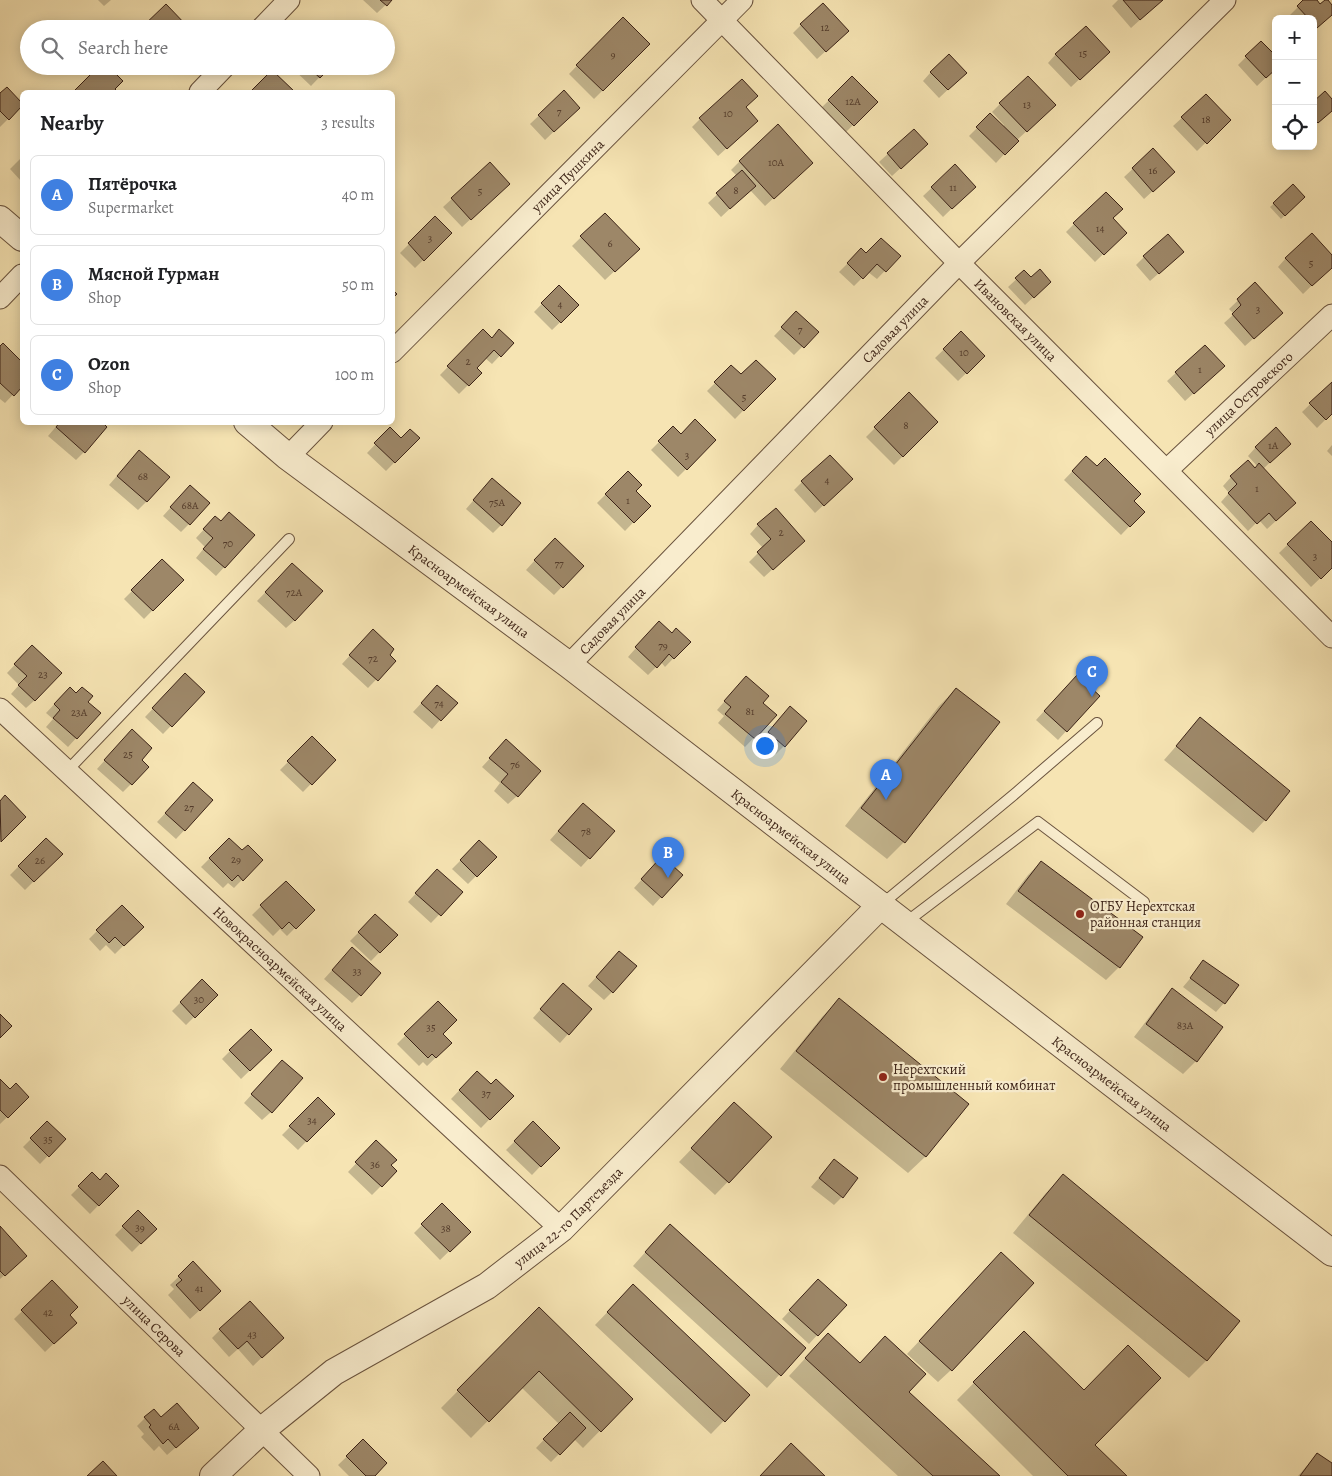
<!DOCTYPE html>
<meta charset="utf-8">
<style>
:root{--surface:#fff;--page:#f6f6f6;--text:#202124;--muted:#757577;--line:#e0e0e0;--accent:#8f2418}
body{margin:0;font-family:Alegreya,serif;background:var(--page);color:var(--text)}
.controls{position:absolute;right:15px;top:15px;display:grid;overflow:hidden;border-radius:8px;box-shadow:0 2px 12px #0003}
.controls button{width:45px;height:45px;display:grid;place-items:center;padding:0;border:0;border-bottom:1px solid var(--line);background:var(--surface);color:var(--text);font:25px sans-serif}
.you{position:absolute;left:764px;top:745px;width:18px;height:18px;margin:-12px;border:4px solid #fff;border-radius:50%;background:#1a73e8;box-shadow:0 0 0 8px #1a73e833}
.badge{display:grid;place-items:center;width:32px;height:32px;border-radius:50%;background:var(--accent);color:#fff;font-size:16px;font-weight:700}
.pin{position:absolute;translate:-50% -41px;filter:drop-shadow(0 1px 2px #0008)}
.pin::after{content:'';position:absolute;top:26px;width:18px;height:15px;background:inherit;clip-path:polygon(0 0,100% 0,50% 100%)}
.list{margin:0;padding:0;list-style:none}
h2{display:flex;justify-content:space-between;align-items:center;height:65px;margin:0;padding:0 20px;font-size:21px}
h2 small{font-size:16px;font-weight:400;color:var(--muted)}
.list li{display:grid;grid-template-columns:32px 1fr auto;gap:15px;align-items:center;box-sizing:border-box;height:80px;margin:0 10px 10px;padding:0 10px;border:1px solid var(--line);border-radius:8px}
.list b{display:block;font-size:19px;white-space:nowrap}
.list p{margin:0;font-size:16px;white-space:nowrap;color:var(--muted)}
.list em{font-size:16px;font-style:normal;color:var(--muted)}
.icon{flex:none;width:28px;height:28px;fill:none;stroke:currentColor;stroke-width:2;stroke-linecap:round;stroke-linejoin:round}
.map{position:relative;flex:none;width:1332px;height:1476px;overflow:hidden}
.search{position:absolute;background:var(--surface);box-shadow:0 2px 12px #0003;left:20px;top:20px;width:375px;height:55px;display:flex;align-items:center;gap:12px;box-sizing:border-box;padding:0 18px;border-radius:28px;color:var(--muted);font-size:19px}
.panel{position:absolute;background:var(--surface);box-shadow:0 2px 12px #0003;left:20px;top:90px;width:375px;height:335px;border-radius:8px}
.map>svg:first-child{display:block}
.shadow{fill:#0003}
.building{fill:#9d8768;stroke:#3c2317}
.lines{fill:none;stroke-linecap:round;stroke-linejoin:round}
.service-casing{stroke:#6a533e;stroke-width:12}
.minor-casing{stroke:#6a533e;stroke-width:23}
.tertiary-casing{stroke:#6a533e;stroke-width:28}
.service{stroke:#f9edce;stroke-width:10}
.minor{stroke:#f9edce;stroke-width:21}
.tertiary{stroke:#f9edce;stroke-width:26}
.poi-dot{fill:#8f2418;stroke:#f9edce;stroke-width:2}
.labels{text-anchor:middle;stroke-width:4.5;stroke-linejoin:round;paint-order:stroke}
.number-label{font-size:11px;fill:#543c2b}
.street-label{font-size:14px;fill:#3c2317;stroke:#f9edce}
.poi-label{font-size:14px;fill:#3c2317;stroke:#f9edce;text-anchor:start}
</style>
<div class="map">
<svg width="1332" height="1476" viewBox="0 0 1332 1476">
<rect width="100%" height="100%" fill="#f6e4b3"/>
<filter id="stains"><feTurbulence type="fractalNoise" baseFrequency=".004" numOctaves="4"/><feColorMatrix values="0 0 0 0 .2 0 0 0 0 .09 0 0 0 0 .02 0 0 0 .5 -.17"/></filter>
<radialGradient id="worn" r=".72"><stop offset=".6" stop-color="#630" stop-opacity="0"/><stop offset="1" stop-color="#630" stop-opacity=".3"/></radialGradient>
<path class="shadow" d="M98,0H111L104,6Z
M363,0H391L377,13Z
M1118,0H1162L1131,28L1112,6Z
M1305,0H1315L1320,6L1332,7V14L1313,31V19H1293L1290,15Z
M623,18L649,44L594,99L569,74Z
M801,25L839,39L817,59L793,33Z
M1261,42L1276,68L1257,86L1238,65Z
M1056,54L1100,60L1071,87L1048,63Z
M101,66L116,92H75Z
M133,66H146L139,73Z
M292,66H330L311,86L291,67Z
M272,72L293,92H252Z
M931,72L957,81L939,98L923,81Z
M852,78L876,102L845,133L820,109Z
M7,89L22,105L0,127V95Z
M564,92L570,116L545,140L530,124Z
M1206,96L1229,120L1197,151L1173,126Z
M1332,101V109L1313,126V104Z
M1000,104L1046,113L1017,140L996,163L969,136L990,115L1003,127L1004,125L992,112Z
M745,108L748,129L718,156L692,127L700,119Z
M914,130L918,152L892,176L879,162Z
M1153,150L1165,180L1144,199L1124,177Z
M22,157V182L10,169Z
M740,161L803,171L765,206L750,190L721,217L708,203L737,176L731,170Z
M490,164L500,192L462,227L443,207Z
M955,166L974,187L943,217L923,196Z
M1293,186L1304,197L1281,219L1270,207Z
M605,214L638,249L605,280L572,246Z
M435,218L451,233L415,268L400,253Z
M1112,219L1125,233L1095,262L1066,232L1074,224Z
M861,250L866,255L899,256L877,279L868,272L854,286L839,272Z
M1144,257L1174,260L1150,281L1136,265Z
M1332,257V266L1303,294L1278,267L1286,258Z
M1024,272L1041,290L1025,305L1008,287Z
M1255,284L1273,321L1245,346L1224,323L1234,314L1229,309Z
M559,286L578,305L552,330L534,312Z
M796,313L817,332L794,355L774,336Z
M483,331L491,339L512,343L492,364L485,358L475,368L480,373L459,394L440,375Z
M961,333L984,356L958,381L935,358Z
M3,345L22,363V385L5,403L0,399V348Z
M1205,346L1214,375L1185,401L1167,381Z
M731,367L741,376L774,379L735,419L707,391Z
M1332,383V413L1317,428L1302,412Z
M909,394L937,422L894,465L866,437Z
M60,422L84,452L76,460L48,436Z
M673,428L681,436L715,440L678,477L651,450Z
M390,429L401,440L418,438L386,471L367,453Z
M1332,445V456L1327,451Z
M1256,447L1281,452L1263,469L1286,512L1267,529L1259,520L1248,531L1221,502L1229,493L1223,486L1231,477L1248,462L1255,470L1258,467L1248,456Z
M1086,457L1143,512L1121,535L1064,480Z
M131,460L147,501L138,510L109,485Z
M628,472L634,491L649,506L625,531L597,503Z
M802,482L843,487L815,513L794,490Z
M484,488L501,525L493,533L466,509Z
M182,495L189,524L181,532L163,516Z
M221,522L253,536L216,576L196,558L205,547L196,538L207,526Z
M1311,522L1332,544V567L1311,587L1279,553Z
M758,525L795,549L764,577L749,562L763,548L750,534Z
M546,548L582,566L554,595L526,570Z
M162,561L182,580L144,619L124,599Z
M284,573L295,620L286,628L257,601Z
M651,631L672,634L689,642L665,667L661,662L648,675L628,657Z
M365,639L394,661L368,688L342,664Z
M24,655L35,700L26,708L11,694L19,685L7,673Z
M185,675L204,692L163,734L145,717Z
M1068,685L1098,696L1058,740L1036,720Z
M738,686L775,715L745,747L718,723L724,716L717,710Z
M956,689L999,722L904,842L887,859L845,826L939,706Z
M429,695L440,720L432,729L413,712Z
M61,697L86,702L99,713L68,747L46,727L53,719L46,713Z
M781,717L784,746L776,754L760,741Z
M1200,719L1265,820L1253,833L1164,760Z
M312,738L334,760L303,792L280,770Z
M123,740L140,760L131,784L123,792L97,769Z
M506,741L517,796L508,804L494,791L500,783L482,767Z
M185,792L212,801L176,839L157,822Z
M5,797L24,817L0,841V802Z
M574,813L613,832L581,867L550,840Z
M46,839L61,854L25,890L10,875Z
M229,839L242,852L261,860L234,888L228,883L223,888L201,867Z
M479,842L495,857L468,884L452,869Z
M1041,862L1119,967L1106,980L1006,904L1028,875Z
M654,866L681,875L653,906L634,888Z
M429,879L461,892L431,923L408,902Z
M286,882L313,910L287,936L280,929L273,936L252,915Z
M122,906L142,927L115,954L106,945L100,951L89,939Z
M367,924L396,935L371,961L350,941Z
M344,957L360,995L352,1003L324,979Z
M611,961L612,992L604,1000L588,986Z
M1204,962L1224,1003L1216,1012L1183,987Z
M202,981L216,995L186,1025L172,1011Z
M1173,990L1222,1027L1196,1061L1183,1074L1134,1037L1160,1003Z
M555,993L568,1034L560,1043L533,1018Z
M839,1000L926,1156L908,1173L780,1069L822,1017Z
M438,1003L442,1034L451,1043L427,1066L423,1062L419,1066L397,1044Z
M251,1030L271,1050L241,1079L222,1059Z
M274,1070L271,1112L262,1120L244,1103Z
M477,1072L491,1086L512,1096L481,1128L451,1099Z
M0,1081L10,1090L28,1097L0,1124Z
M318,1099L333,1114L298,1150L282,1135Z
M722,1117L770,1138L715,1195L679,1162Z
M47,1123L64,1139L40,1164L23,1147Z
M533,1123L558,1148L532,1175L506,1150Z
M376,1142L389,1165L396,1171L372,1195L348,1172Z
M834,1161L842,1197L834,1205L811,1187Z
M92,1174L100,1181L117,1186L90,1214L71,1195Z
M1063,1176L1239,1321L1206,1361L1189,1378L1013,1233L1046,1193Z
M442,1205L469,1232L440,1260L414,1233Z
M138,1212L155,1229L132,1252L115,1235Z
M0,1228L17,1264L0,1279Z
M657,1239L804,1348L767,1388L633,1266Z
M193,1263L211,1300L190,1319L168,1295L174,1289L170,1285Z
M989,1267L951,1370L938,1382L907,1354Z
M52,1282L68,1315L75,1323L45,1352L14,1319Z
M810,1289L845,1305L809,1344L782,1319Z
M620,1299L749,1395L711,1434L595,1325Z
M539,1309L631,1399L583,1448L574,1439L551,1462L536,1448L559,1424L521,1387L471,1438L441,1408Z
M220,1330L274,1346L253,1366L238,1349L229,1357L212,1338Z
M1024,1332L1093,1445L1125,1476H1033L957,1400Z
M811,1352L859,1364L907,1392L998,1476H898L789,1376Z
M145,1418L161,1419L189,1436L167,1455L159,1446L154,1451L141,1437L144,1434L137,1426Z
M363,1441L373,1476H349L338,1465Z
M1317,1454L1332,1465V1476H1298Z"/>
<path class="building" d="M380,0H392L387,6Z
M1123,0H1163L1140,20Z
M1303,0H1317L1320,4L1325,0H1328L1332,5V15L1317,28L1313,24V19H1309L1297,6Z
M823,3L849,31L826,52L800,24Z
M166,4L188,27L186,29H140Z
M623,17L650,44L603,91L576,65Z
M1086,26L1110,52L1080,80L1055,54Z
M1261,41L1276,56V69L1266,78L1245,56Z
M949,54L967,73L948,90L930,72Z
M99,66H108L123,81L115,89L118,92H73Z
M307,66H332L320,78Z
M272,70L295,92H250Z
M852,76L878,102L854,126L828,100Z
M1028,76L1056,105L1027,132L999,103Z
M742,79L758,96L746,107L758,121L727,149L699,118Z
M7,87L22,103V106L9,120L0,111V93Z
M564,90L580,108L554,132L538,115Z
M1325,91L1332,99V111L1318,123L1313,118V102Z
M1206,94L1231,120L1207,144L1181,117Z
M990,113L1019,141L1005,155L976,127Z
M778,124L813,163L774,199L739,161Z
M914,129L928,144L901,169L887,153Z
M1153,148L1175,172L1153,192L1132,168Z
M490,162L510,184L471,220L451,198Z
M955,164L976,187L952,209L931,187Z
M742,170L756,186L730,209L716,193Z
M1293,184L1305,197L1285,216L1273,203Z
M1106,192L1123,209L1113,218L1127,233L1104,255L1073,223Z
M605,213L640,249L615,272L580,236Z
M435,216L452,233L424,261L408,243Z
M1312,233L1332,255V268L1312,286L1285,258Z
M1168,234L1184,252L1159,274L1143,256Z
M881,238L901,256L886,272L877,264L863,279L847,263L861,248L866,253Z
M1040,269L1051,282L1034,298L1015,278L1024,270L1031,277Z
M1255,282L1283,313L1254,339L1232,314L1241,305L1237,299Z
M559,285L579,305L561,323L541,303Z
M392,289L397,294L392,299Z
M796,311L819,332L804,348L781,327Z
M483,329L492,338L499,329L514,343L501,357L494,350L477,368L482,373L469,386L447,366Z
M961,331L985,356L967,374L943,349Z
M3,343L22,362V387L14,396L0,383V346Z
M1205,345L1225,366L1194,394L1175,372Z
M756,360L776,379L744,411L714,382L731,365L741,374Z
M1332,382V414L1326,420L1309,403Z
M909,392L938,422L903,457L874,427Z
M695,419L716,440L687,470L658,441L673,426L681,434Z
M60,422H102L107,427L85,453L56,427Z
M390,427L401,438L410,429L420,438L395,463L374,443Z
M1276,427L1291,444L1270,463L1255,447Z
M139,450L170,477L147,502L117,476Z
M830,455L853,479L824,506L801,481Z
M1086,456L1097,466L1105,458L1141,494L1134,501L1145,512L1130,527L1072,471Z
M1248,460L1255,468L1259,463L1296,503L1276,521L1269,513L1257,524L1228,493L1237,484L1230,476Z
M628,471L642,485L636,491L651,506L634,523L605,494Z
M492,478L521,503L502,526L473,500Z
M190,485L210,503L190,525L170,507Z
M776,508L805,541L773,570L757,552L771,539L757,524Z
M229,512L255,535L225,568L203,549L213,538L203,529L215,516L221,521Z
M1311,521L1332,542V568L1321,579L1287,544Z
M555,538L584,566L563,588L534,560Z
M162,559L184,580L153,611L131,590Z
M292,563L323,591L295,621L265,592Z
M659,621L672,633L676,628L691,642L674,659L669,654L657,668L635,647Z
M373,629L394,649L390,655L396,661L378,681L349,655Z
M32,645L62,673L35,701L18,685L27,676L14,664Z
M185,673L205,692L172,727L152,708Z
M1077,675L1100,696L1067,732L1044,711Z
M746,676L769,696L763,703L777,715L755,739L725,714L731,707L724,701Z
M437,685L458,703L441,721L421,703Z
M70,687L76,693L82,687L93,696L88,702L101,713L77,739L53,718L60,710L54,704Z
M956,688L1000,722L905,843L861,808Z
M790,706L807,721L785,747L768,732Z
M1200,717L1290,791L1266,821L1176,746Z
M132,729L152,748L142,760L149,767L132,785L104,760Z
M312,736L336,760L312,785L287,761Z
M506,739L541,771L518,797L501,782L508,774L489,758Z
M193,782L213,800L185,831L165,813Z
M5,795L26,817L1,842L0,801Z
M583,803L615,831L590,859L558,831Z
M46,838L63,854L34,882L18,866Z
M229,838L242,850L248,845L263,860L243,881L238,875L232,881L209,858Z
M479,840L497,857L477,877L460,860Z
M662,856L683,875L662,898L641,879Z
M1041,861L1143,937L1120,968L1018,891Z
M437,869L463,892L441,916L415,893Z
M286,881L315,910L296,929L289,922L282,929L260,905Z
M122,905L144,927L124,946L115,937L109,943L96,930Z
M375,914L398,935L380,953L358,932Z
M352,947L381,973L361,996L332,970Z
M619,951L637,966L613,993L596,977Z
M1203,960L1239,985L1225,1004L1190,978Z
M202,979L218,995L195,1018L180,1002Z
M563,983L592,1009L569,1035L540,1009Z
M1172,988L1223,1027L1197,1062L1146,1024Z
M839,998L969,1104L926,1157L796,1051Z
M438,1001L457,1020L443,1034L452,1043L436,1058L432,1054L428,1058L404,1034Z
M0,1014L12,1026L0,1038Z
M251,1029L272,1050L250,1071L229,1050Z
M282,1060L303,1078L272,1113L251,1094Z
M477,1071L491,1084L496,1079L514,1096L490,1120L459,1090Z
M0,1079L10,1089L16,1083L29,1097L8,1118L0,1110Z
M318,1097L335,1114L307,1142L289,1126Z
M734,1102L772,1137L729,1183L691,1148Z
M47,1121L66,1139L49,1157L30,1138Z
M533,1121L560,1148L541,1167L514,1141Z
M376,1140L397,1160L391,1165L397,1171L382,1187L355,1162Z
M834,1159L858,1178L843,1198L819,1178Z
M92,1172L100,1180L106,1173L119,1186L99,1206L78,1186Z
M1063,1174L1240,1321L1207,1361L1029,1215Z
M442,1203L471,1232L450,1252L421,1224Z
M138,1210L157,1229L141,1244L122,1226Z
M670,1224L806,1348L781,1376L645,1252Z
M0,1226L27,1256L5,1276L0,1271Z
M1001,1252L1034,1283L952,1371L919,1341Z
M193,1261L221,1291L200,1311L176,1285L182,1280L178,1276Z
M818,1279L847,1305L818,1336L789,1310Z
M52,1280L78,1307L70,1315L77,1323L54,1344L21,1310Z
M633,1284L750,1395L725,1422L607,1312Z
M250,1301L284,1338L262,1358L247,1341L238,1349L219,1329Z
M539,1307L633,1399L601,1432L539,1371L489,1422L457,1390Z
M1024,1331L1084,1390L1128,1345L1161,1378L1095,1445L1127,1476H1068L973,1382Z
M828,1333L860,1363L885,1336L926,1374L909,1392L1000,1476H933L805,1358Z
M177,1403L199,1428L176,1448L168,1439L163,1444L149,1427L151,1425L144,1417L154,1409L161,1417Z
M570,1412L586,1428L560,1455L543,1439Z
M363,1439L387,1463L375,1476H366L346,1456Z
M791,1443L825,1476H760Z
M1317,1453L1332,1463V1476H1300Z
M103,1461L117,1476H87Z"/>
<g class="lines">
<defs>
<path id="service" d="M67,771L289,539
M882,904L1017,792L1097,723
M905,923L1038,822L1144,902"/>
<g id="minor">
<path id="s1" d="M702,0L959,263L1332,637"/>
<path d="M261,29L289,0"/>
<path d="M200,92L225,66"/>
<path d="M0,298L22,275"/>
<path id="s2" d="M392,352L742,0"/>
<path d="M288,457L322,422"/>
<path id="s3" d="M1167,470L1332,315"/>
<path id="s4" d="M569,665L959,263L1225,0"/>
<path id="s5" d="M0,709L561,1229"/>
<path id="s6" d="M0,1176L309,1476"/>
</g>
<g id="tertiary">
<path d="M0,219L22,238"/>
<path id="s7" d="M247,422L288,457L569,665L1332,1253"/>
<path id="s8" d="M213,1476L262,1430L334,1372L487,1286L561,1229L881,905"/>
</g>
</defs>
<use href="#service" class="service-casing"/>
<use href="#minor" class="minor-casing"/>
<use href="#tertiary" class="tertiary-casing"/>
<use href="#service" class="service"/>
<use href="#minor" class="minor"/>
<use href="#tertiary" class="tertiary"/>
</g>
<g class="poi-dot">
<circle cx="1080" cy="914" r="5"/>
<circle cx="883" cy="1077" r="5"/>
</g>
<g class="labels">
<g class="number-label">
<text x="825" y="31">12</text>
<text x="1083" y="57">15</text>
<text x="613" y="58">9</text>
<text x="853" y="105">12А</text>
<text x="1027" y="108">13</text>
<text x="559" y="115">7</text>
<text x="728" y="117">10</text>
<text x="1206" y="123">18</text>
<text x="776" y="166">10А</text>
<text x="1153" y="174">16</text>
<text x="953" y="191">11</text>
<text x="736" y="194">8</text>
<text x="480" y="195">5</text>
<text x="1100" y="232">14</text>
<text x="430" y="242">3</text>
<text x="610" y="247">6</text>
<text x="1311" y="267">5</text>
<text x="560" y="308">4</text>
<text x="1258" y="313">3</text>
<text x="800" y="333">7</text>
<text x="964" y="356">10</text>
<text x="468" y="365">2</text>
<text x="1200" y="373">1</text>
<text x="744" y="401">5</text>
<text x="906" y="429">8</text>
<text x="1273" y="449">1А</text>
<text x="687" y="459">3</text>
<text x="143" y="480">68</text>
<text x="827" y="484">4</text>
<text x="1257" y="492">1</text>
<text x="628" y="504">1</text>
<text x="497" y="506">75А</text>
<text x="190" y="509">68А</text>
<text x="781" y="536">2</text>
<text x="228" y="547">70</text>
<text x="1315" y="560">3</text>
<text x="559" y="567">77</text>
<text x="294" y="596">72А</text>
<text x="663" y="649">79</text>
<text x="373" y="662">72</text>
<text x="43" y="678">23</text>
<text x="439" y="707">74</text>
<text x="750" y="715">81</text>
<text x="79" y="716">23А</text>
<text x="128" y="758">25</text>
<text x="515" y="768">76</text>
<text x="189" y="811">27</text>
<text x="586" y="835">78</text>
<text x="236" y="863">29</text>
<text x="40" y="864">26</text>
<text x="357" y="975">33</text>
<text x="199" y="1003">30</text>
<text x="1185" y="1029">83А</text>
<text x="431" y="1031">35</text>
<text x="486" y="1097">37</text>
<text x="312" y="1124">34</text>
<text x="48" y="1143">35</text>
<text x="375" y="1168">36</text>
<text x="140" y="1231">39</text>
<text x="446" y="1232">38</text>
<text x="199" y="1292">41</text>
<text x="48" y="1316">42</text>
<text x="252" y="1338">43</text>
<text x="174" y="1430">6А</text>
</g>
<g class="street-label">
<text dy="5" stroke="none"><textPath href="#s2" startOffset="249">улица Пушкина</textPath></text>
<text dy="5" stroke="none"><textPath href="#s1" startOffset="448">Ивановская улица</textPath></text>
<text dy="5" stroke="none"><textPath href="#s4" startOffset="468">Садовая улица</textPath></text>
<text dy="5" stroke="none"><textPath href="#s3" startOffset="112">улица Островского</textPath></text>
<text dy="5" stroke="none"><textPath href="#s7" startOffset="279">Красноармейская улица</textPath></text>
<text dy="5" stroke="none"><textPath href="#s4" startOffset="62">Садовая улица</textPath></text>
<text dy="5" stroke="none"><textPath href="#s7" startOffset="684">Красноармейская улица</textPath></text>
<text dy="5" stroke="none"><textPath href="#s5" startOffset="382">Новокрасноармейская улица</textPath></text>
<text dy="5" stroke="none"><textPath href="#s7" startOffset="1089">Красноармейская улица</textPath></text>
<text dy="5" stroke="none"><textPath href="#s8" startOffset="442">улица 22-го Партсъезда</textPath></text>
<text dy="5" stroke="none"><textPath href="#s6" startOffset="215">улица Серова</textPath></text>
</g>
<g class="poi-label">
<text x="1090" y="911">ОГБУ Нерехтская<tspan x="1090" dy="16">районная станция</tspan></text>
<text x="893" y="1074">Нерехтский<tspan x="893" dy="16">промышленный комбинат</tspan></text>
</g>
</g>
<rect width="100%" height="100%" filter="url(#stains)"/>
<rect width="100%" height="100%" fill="url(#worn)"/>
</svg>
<div class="controls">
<button>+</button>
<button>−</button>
<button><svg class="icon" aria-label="locate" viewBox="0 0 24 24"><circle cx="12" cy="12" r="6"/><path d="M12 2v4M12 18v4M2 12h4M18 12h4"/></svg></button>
</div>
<div class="you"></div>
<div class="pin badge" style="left:886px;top:800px;background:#3f7fe0">A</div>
<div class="pin badge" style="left:668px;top:878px;background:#3f7fe0">B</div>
<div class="pin badge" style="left:1092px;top:697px;background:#3f7fe0">C</div>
<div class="search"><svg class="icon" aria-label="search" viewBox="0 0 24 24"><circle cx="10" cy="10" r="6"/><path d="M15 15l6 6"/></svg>Search here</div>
<section class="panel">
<h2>Nearby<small>3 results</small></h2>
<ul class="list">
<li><span class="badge" style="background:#3f7fe0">A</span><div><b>Пятёрочка</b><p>Supermarket</p></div><em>40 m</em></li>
<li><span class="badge" style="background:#3f7fe0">B</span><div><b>Мясной Гурман</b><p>Shop</p></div><em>50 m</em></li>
<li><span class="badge" style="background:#3f7fe0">C</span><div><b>Ozon</b><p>Shop</p></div><em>100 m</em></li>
</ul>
</section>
</div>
